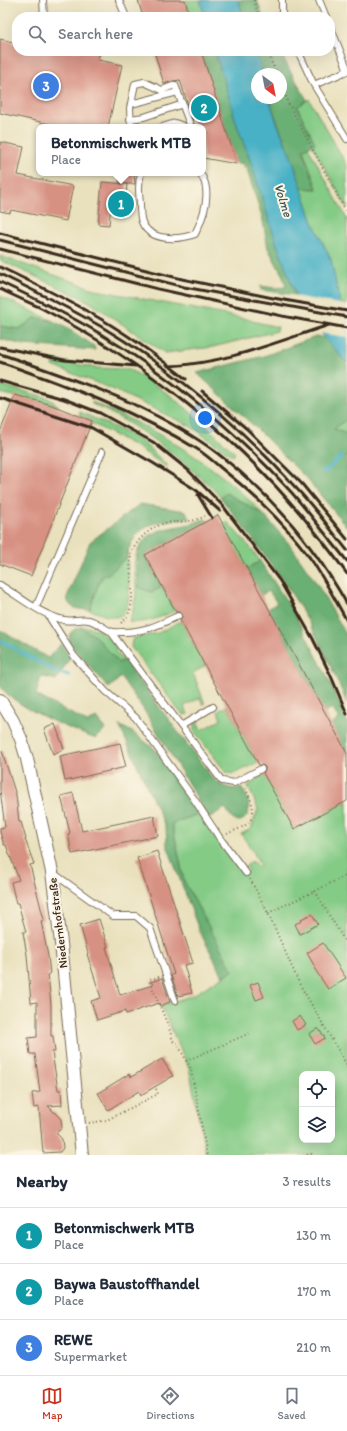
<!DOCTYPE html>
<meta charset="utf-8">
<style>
:root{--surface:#fff;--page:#f2f2f3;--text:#1f2937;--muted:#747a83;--line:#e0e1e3;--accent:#c8321e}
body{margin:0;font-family:Itim,sans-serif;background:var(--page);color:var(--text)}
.controls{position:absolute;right:12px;bottom:12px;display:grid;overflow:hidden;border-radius:8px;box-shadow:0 4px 16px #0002}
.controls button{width:36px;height:36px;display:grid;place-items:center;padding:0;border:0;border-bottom:1px solid var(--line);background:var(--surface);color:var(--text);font:20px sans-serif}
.compass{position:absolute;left:251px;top:68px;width:36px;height:36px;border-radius:50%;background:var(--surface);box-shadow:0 4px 16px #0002;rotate:148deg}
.you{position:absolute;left:205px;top:418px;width:14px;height:14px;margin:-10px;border:3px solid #fff;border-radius:50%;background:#1a73e8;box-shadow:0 0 0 6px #1a73e833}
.badge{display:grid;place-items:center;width:26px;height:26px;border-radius:50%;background:var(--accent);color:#fff;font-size:13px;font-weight:700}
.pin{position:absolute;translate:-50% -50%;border:2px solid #fff;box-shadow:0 1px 4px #0006}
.popup{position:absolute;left:36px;top:124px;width:170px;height:52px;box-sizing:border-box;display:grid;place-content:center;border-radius:8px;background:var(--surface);filter:drop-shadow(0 1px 3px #0005);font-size:13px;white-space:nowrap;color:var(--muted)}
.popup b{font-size:15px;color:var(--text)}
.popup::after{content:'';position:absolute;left:50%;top:100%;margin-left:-8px;border:8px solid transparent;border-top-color:var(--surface)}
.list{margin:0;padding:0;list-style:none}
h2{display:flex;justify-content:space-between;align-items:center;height:52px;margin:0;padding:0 16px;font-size:17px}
h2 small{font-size:13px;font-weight:400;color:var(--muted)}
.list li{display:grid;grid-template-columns:26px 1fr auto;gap:12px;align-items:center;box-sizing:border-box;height:56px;padding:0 16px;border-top:1px solid var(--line)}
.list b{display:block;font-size:15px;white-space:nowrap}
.list p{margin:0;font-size:13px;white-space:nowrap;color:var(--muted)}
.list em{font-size:13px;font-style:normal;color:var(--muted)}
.icon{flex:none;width:22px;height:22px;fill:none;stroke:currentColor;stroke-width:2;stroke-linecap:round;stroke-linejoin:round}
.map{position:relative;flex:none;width:347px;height:1155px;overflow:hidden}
.search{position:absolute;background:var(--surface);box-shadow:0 4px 16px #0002;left:12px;right:12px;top:12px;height:44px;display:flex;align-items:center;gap:10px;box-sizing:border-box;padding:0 14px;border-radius:16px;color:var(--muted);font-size:15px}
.sheet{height:220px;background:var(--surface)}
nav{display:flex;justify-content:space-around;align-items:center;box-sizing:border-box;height:56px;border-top:1px solid var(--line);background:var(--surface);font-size:11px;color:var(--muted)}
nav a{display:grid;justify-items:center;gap:2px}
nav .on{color:var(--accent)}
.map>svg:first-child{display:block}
.green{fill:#84cb86;stroke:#607a52;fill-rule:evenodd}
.forest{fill:#6baf73;stroke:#536c48}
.water{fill:#48b1c6;stroke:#426e72}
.pier{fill:#e9e1bd}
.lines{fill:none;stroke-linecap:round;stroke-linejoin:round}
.stream{stroke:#48b1c6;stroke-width:3.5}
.building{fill:#d79183}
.service-casing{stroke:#786a56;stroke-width:8}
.minor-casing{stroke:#786a56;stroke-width:14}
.path{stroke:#786a56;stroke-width:2;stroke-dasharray:1 3;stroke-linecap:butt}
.service{stroke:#fff;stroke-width:6}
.minor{stroke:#fff;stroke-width:12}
.rail{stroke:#3b2a1e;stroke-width:3}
.labels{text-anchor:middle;stroke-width:4;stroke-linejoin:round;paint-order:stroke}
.street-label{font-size:12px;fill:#3b2a1e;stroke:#fcf5e5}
.water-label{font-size:13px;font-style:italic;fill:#405959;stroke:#fcf5e5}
</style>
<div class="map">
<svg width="347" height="1155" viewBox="0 0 347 1155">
<rect width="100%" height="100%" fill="#fcf5e5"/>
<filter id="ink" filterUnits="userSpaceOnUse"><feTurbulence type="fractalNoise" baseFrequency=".025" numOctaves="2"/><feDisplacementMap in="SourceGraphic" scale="8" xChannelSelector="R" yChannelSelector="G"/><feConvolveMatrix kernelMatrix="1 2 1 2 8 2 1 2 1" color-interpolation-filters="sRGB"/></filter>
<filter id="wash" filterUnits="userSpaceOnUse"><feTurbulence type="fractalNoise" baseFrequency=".012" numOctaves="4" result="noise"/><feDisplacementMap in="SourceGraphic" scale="16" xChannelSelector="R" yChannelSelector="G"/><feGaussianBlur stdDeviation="0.9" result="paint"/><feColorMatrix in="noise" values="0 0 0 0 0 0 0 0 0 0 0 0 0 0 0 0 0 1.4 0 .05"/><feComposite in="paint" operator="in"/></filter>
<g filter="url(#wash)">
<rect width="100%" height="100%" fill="#e9e1bd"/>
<path class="green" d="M185,0H200L205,17H190Z
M309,99L347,165V208L312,145L315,143L297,107Z
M308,147L347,219V305L340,303L331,260L312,220L301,188L317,189L303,150Z
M0,256L97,290L247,319L256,322L278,327L277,331L213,347L165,353L88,301L0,260Z
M0,296L53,321L35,318L19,329L0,326Z
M54,360L97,368L127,369L142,376L174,398V399L186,408L235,453L233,456L190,426L110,388L53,366Z
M0,385L48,398L59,406L0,393Z
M92,402C157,430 214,462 263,514L226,493L221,498C213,488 204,480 194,472C163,444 130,421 92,404Z
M80,412L125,432L141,441L168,466H165L137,447L91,423L92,421L79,416Z
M347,419V435L334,429Z
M227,522L249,546L260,561L247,569L222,524Z
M141,544L138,556L139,587L152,592L162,587L175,611C160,617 146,624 129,622C133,610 136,600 136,588C135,569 131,562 141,544Z
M127,557C128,570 136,619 114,617C106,617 97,612 90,610L99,582L103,576L109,574Z
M181,621L205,666L193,673L205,704H203L200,698L184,706L188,714L184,715L180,712L131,647L132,641L134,638L158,633Z
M80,627C100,626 105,635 117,649L115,651L123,660L119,663L95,636Z
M227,706L258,763L233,774L226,772L194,731V724L197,722L201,730L221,720L218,711Z
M264,774L294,829L347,801V1155H206L189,1068L161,1006L193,995L232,971L184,881L172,823L198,814L244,875L249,871L246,866L252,861L257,866L260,865L254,853L241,834L251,829L258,809L248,786ZM302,1074H332V1140H302Z"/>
<path class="forest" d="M238,0H257L263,17H244Z
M201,51H215L237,125L252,166L277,245L296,295L261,290V286L274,288L286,287L283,276L268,248L262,216L246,167H244L243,163L237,164Z
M256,51H279L307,100L297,107L315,143L303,150L317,189L301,188C292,157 279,129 269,98H281V74H263Z
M35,318L53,321L69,329L94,346L95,350L24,345L0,339V326L19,329Z
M318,336L325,338L347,363V419L334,429L347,434V527L307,479L257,429L197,373L264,356Z
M226,493L263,514L291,546L317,584L342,627L347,637V703C333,670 318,637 300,607C276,568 248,533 221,498Z
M140,504L186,511L189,518C167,521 143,520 132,542C129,548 127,551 127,557L109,574L103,576L99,582L90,610C79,609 69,610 67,597L90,542Z
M205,519L208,521L145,555L162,587L152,592L139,588C139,578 137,567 138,557C140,528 169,529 190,524C195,523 200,520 205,519Z
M260,561L293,611L327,676L347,721V753L331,725L339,719L332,708L325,712L268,609L277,603L269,591L261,595L247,569Z
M80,627L95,636L119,663L124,660L211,776C220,786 228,790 241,788C248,795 253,812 244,819C241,821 238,822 235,820C231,818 228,811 225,808L209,818L144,710L121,677L109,688L72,646C66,636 70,630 80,627Z
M0,630L48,658L61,644L70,658L56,680L41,676L36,695L87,722L97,718L106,729L96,739C75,731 9,705 0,685C0,680 0,639 0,630Z
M119,725L132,732L155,749L198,814L172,824L184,881L233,971L223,976L199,930L167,845L166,828Z"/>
<path class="water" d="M200,0H238L244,17H205Z
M215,51H256L263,74H257V98H269L277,123L293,161L312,220L331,260L340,303L347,314V363L325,338L296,295L277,245L252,166L237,125Z"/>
<path class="pier" d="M294,296L344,305L347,310V337L320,333Z"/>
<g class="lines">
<path class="stream" d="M323,472L330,467L342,456
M0,640L56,672L68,675"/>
</g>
<g id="blocks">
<path class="building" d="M138,0H185L190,17H143Z
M0,39L17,43V51H100L98,60L122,65L108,127H63L0,113Z
M154,51H201L237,164L203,158V127H195L180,80L173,81L164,84Z
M0,142L24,147L18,175L73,186L66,221L11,210L10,213L0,211Z
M119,173H134L135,184H120Z
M102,182L127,184L125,205L111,204L109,225L98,224Z
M15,395L49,404L92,421L31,576L0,564V432Z
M218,515L347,753V801L294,829L263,773L265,770V767L262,765H259L180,620L182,617V614L179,612H176L145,555Z
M55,724L64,749L53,754L44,729Z
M120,743L126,767L65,781L60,756Z
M2,751L16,795L19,822H21L26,839H25L34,864L30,865L44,920L41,921L48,956L50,974H48L51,1005V1036H53L55,1052H52L58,1090H61L62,1105L48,1106L61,1119L62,1128L56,1133L62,1139L63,1148L60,1152L43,1153L39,1107L34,1108L32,1093L40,1092L35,1054H30L28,1038L37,1037V1002L31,1003L27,955L23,932H26L18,903H16L11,882L19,880L6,845H4L0,832V828L5,827L0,790V752Z
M73,793L82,831L154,816L158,836L72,854L68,834L70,833L61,796Z
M157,851L193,963L184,965L192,993L178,996L171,975L174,974L137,858Z
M312,914L318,924L300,934L295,924L302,921L301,919Z
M99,919L108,947H106L120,995L153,985L151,982L162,978L170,1002L160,1006L159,1003L126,1014L125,1011L97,1020L91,1001L101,998L87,954L88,953L80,925Z
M323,943L346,978L328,989L314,968L315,967L307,953Z
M258,982L264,997L256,1000L250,985Z
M300,1016L306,1025L297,1030L292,1021Z
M318,1028L325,1038L315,1044L309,1034Z
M162,1059L173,1076L141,1095L139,1091L108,1110L98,1093L129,1074L131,1077Z"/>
</g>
</g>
<g filter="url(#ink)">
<use href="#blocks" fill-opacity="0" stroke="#786a56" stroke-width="1"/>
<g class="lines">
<defs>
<path id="service" d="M43,0L44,17
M119,0L126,17
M282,0V14L283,17
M319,0L326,17
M330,26L347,68
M298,51L314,85L347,71
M314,85L347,139
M131,104L178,92
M130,119L144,117L183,104
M131,127L130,108L135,84L144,82L162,90L175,85L191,127
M162,127L175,123L186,127
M141,173C138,184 139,193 140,204C140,209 140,217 142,222C150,242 179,240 195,234C204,216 213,191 200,173
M0,585C20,597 41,615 64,620C73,622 80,618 89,620C97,622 103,628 110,631C114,633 119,632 123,632C145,632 158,625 178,616
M36,607L102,452
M48,615L74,656L105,691L136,718L194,799L219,837L246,873
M111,632L222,781L234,783L261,769
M181,726L213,707
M53,873L113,916H136L150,928L175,1001"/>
<path id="minor" d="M0,700L13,721L21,739L27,759L52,872L61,943L82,1155"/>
</defs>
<use href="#service" class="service-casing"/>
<use href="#minor" class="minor-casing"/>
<path class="path" d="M254,0L259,17
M268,51L272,64L278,74
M281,81L288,103L347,213
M121,623C141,607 127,576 131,555C132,548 139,540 144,535C148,532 153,528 157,526C171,519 190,525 205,516
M227,834C233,831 242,828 247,824C259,813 250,798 244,786
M250,879L268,913L300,985L347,1065
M315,891L347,875
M268,913L315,891L347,945
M159,977L149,980L169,1028L173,1041L177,1043L191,1069L207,1155
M186,1061L250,1033
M89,1123L107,1120L158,1094L155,1086
M307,1155L311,1154L312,1155"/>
<use href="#service" class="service"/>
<use href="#minor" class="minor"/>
<path class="rail" d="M0,233L182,279L273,298L347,311
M0,240L184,287L347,317
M0,249L158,289L282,316L347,328
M0,267C36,284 72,302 106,322C134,339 161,359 186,379
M0,274C35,291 69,308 102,327C174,370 241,427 297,489C315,508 331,530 347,550
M0,282C34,298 67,314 99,333C169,375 237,432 292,493C311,515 329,539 347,561
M0,289C14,296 28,302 41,308C145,362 239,438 312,528C324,543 336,558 347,574
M0,347L64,360L136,366
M0,354C23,361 46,370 69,378C90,386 113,394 133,404C162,418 192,434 217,453C272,495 313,544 347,604
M0,362C68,386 135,411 197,449C205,454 213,461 221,468C254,494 285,524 310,558C324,578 335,600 347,621
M168,366C224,364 276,342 329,325
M0,381L64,399L100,413L153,442L188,470L223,506L280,581L313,639L331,676L347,714
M202,391L247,429L302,484L347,539
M0,398L92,428L153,463L196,490L220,511
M198,495L212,518"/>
</g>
</g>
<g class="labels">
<g class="street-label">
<text transform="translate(58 923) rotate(-97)" y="4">Niedernhofstraße</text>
</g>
<g class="water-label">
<text transform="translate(284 200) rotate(73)" y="5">Volme</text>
</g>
</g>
</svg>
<div class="controls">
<button><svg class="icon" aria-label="locate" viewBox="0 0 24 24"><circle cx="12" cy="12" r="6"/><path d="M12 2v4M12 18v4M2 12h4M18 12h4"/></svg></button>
<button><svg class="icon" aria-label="layers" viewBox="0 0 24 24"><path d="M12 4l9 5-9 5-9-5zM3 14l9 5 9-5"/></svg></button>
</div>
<svg class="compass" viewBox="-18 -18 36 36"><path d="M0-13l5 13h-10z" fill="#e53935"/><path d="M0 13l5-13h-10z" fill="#747a83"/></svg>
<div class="you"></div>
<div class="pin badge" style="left:121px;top:204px;background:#0f9aa8">1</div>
<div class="popup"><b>Betonmischwerk MTB</b>Place</div>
<div class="pin badge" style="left:204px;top:108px;background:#0f9aa8">2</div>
<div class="pin badge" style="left:46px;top:86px;background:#3f7fe0">3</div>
<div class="search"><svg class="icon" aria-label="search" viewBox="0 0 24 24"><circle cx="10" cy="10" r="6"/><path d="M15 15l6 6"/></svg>Search here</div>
</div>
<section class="sheet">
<h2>Nearby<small>3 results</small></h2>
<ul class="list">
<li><span class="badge" style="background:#0f9aa8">1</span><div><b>Betonmischwerk MTB</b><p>Place</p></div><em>130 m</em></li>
<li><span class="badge" style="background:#0f9aa8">2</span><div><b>Baywa Baustoffhandel</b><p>Place</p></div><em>170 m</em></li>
<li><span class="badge" style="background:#3f7fe0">3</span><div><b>REWE</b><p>Supermarket</p></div><em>210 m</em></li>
</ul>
</section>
<nav>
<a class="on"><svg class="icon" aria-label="map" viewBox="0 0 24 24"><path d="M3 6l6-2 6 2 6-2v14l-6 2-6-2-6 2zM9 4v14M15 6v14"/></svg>Map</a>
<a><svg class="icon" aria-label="directions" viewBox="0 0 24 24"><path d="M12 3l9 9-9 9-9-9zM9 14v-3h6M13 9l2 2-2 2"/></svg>Directions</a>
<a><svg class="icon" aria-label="saved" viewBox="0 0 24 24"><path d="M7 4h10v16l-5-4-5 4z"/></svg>Saved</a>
</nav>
